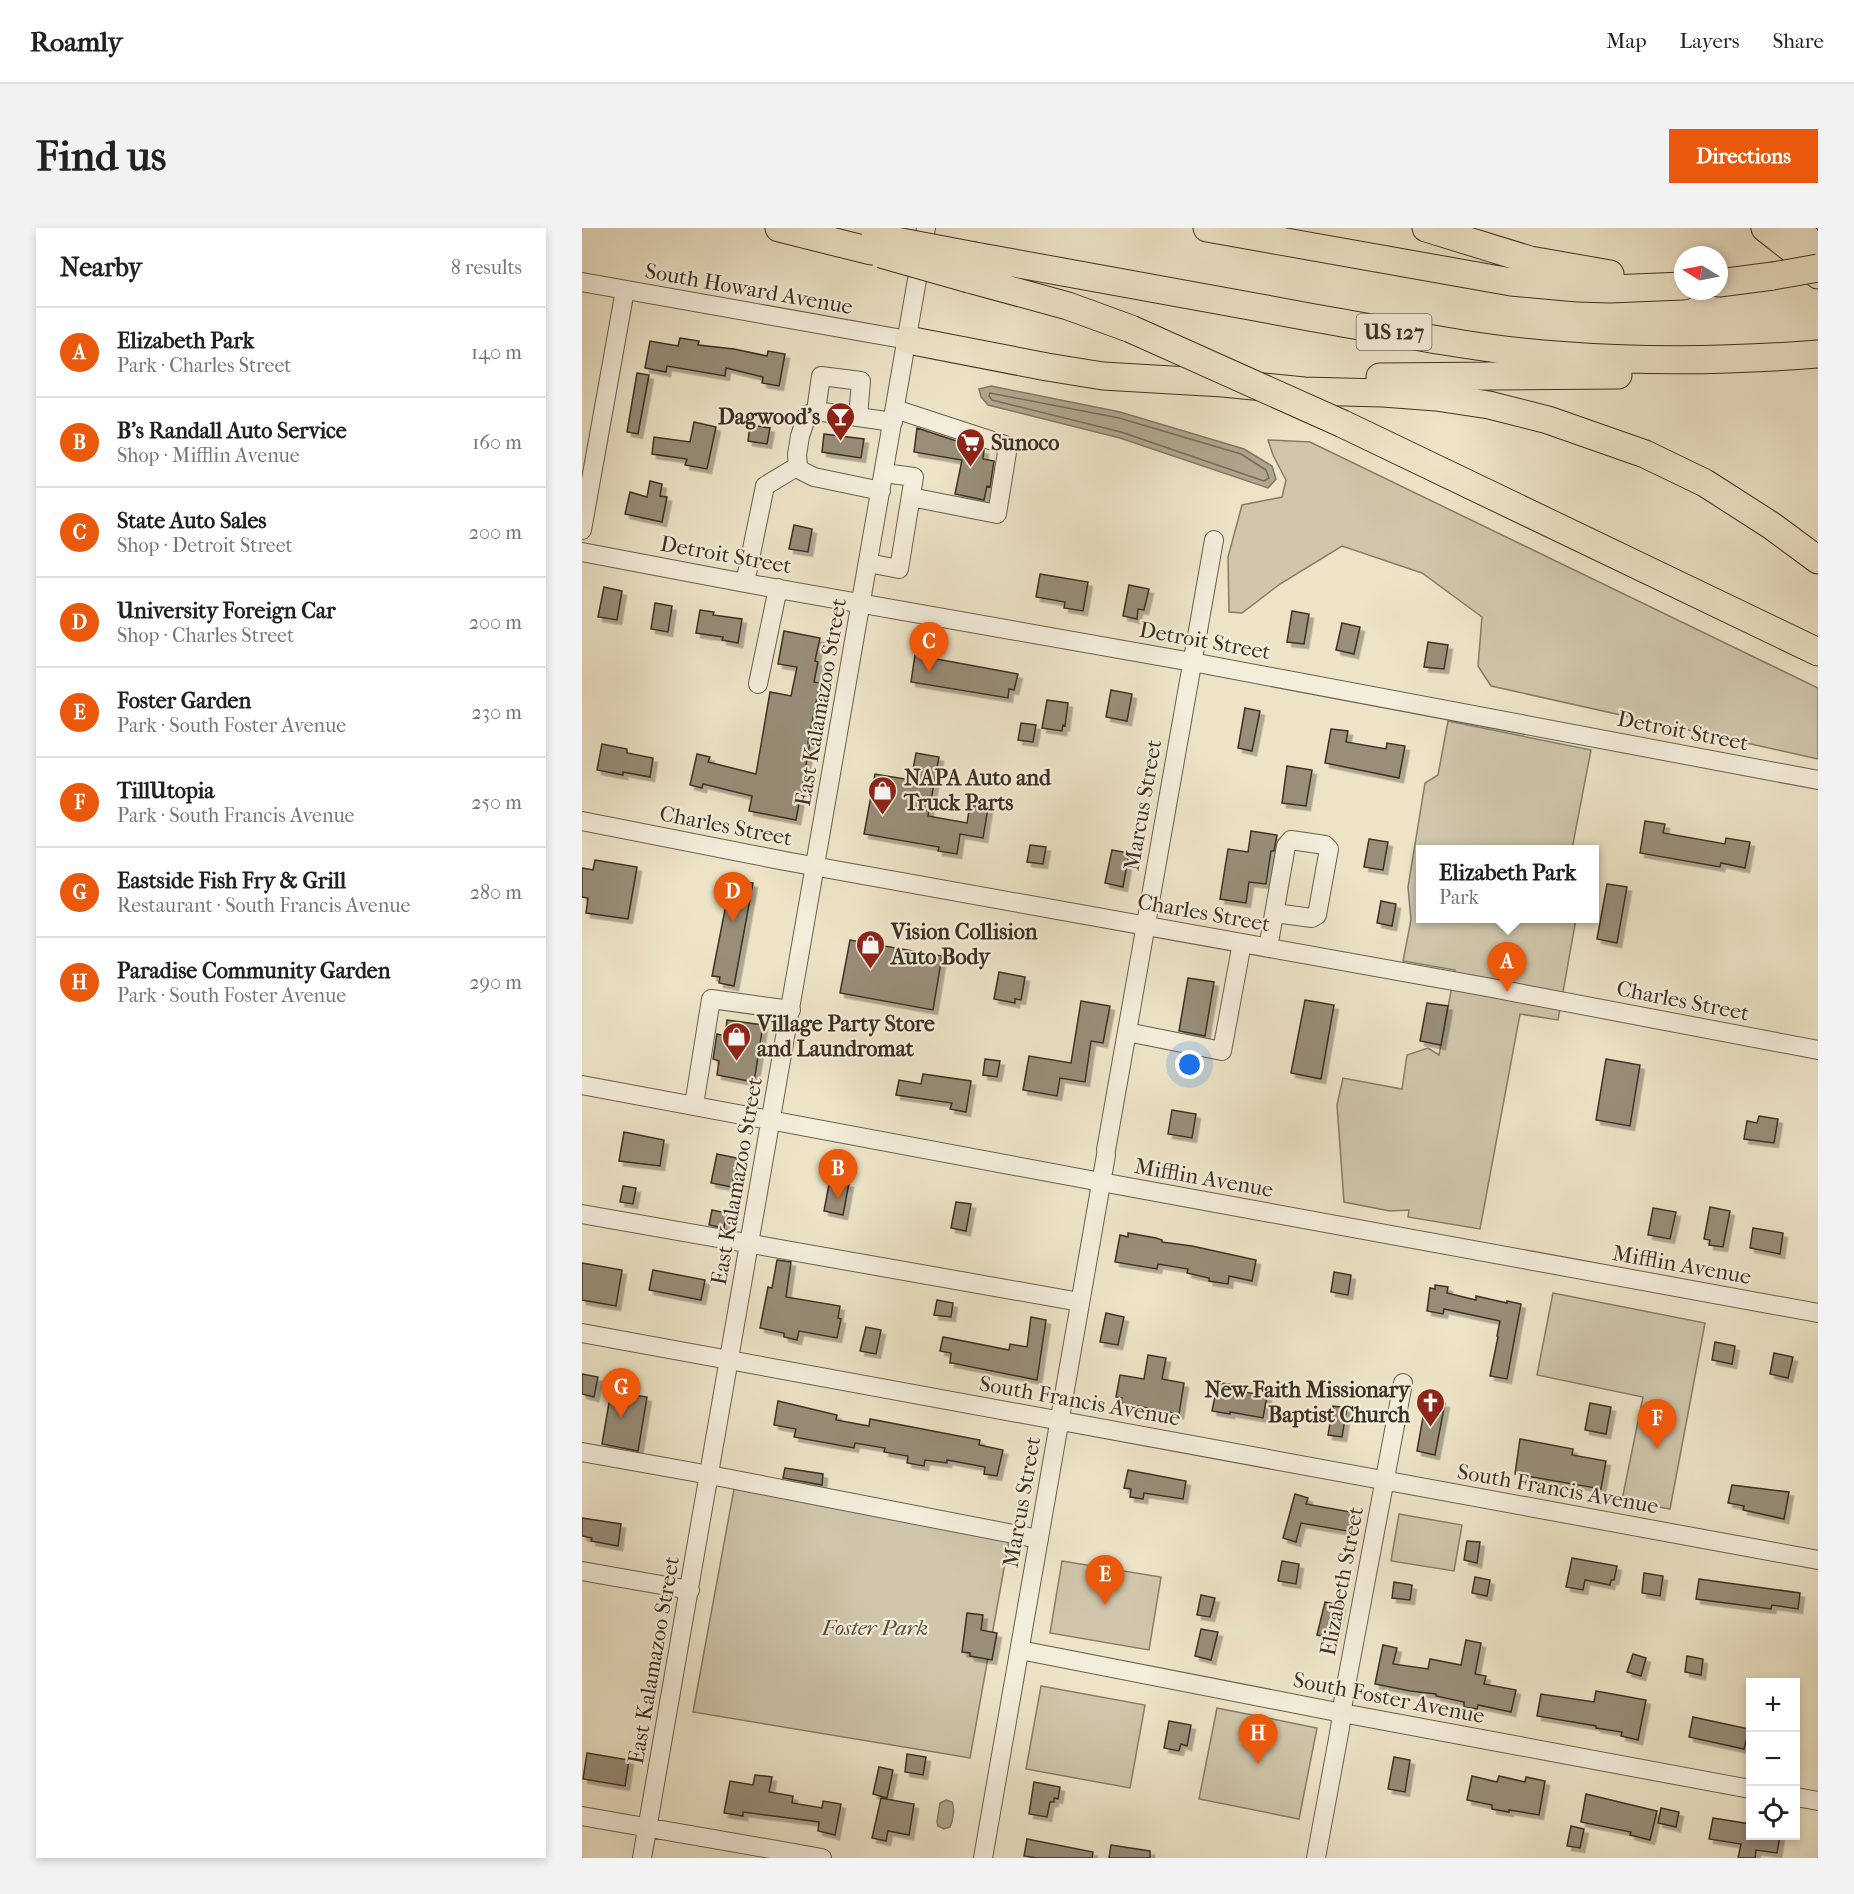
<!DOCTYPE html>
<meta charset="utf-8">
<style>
:root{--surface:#fff;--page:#f2f2f2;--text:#202124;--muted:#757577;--line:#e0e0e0;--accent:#ea580c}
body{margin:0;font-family:"IM FELL French Canon",serif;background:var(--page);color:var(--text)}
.controls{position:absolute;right:18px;bottom:18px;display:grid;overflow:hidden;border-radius:0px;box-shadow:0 3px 9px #0003}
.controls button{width:54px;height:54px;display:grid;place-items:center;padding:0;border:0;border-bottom:2px solid var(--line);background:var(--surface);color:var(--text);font:30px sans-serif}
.compass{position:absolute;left:1092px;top:18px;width:54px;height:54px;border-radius:50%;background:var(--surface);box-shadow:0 3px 9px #0003;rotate:280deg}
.you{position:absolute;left:608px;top:837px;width:21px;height:21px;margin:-15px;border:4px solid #fff;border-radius:50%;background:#1a73e8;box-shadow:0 0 0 9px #1a73e833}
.badge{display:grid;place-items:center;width:39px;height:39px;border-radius:50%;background:var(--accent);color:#fff;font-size:20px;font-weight:700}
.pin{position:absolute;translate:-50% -50px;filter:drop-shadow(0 2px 3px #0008)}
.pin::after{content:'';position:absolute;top:32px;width:21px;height:18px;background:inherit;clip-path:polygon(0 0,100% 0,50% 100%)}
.popup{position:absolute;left:834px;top:617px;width:183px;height:78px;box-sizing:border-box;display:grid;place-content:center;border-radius:0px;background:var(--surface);filter:drop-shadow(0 2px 4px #0005);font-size:20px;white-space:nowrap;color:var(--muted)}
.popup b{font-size:22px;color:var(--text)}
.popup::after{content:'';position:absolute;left:50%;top:100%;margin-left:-12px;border:12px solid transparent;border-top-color:var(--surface)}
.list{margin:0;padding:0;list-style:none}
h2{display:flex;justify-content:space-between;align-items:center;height:78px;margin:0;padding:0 24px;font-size:26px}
h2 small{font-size:20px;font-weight:400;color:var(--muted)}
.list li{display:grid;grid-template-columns:39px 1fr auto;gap:18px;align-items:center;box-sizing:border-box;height:90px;padding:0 24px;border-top:2px solid var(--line)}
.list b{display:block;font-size:22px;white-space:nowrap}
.list p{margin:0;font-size:20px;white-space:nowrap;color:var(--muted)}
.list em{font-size:20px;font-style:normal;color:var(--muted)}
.icon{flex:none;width:33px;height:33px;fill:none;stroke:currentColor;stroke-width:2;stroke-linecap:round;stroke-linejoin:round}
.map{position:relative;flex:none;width:1236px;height:1630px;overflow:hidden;border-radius:0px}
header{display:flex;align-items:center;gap:36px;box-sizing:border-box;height:84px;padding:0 30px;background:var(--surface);border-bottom:2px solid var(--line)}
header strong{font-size:28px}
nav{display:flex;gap:33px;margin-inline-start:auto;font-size:21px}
.intro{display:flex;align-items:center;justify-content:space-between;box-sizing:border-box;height:144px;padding:0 36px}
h1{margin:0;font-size:42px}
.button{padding:15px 27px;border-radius:0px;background:var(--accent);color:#fff;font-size:21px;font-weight:700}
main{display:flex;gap:36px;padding:0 36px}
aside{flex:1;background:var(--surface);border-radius:0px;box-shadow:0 3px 9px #0003}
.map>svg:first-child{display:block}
.green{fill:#cfc6ab;stroke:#857c68;stroke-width:1.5}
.water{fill:#b0a790;stroke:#817865;stroke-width:1.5}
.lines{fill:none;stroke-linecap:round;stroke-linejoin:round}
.shore{stroke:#766c5a;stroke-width:1.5}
.building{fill:#988e79;stroke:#3b3124;stroke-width:1.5;filter:url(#shadow)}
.minor-casing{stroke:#685e4d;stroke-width:20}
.highway-casing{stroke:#3b3124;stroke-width:29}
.minor{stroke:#f3eddb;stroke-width:18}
.highway{stroke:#ede4c7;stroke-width:27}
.highway-bridge-casing{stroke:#3b3124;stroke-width:29;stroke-linecap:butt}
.highway-bridge{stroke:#ede4c7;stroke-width:27}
.labels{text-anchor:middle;stroke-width:4.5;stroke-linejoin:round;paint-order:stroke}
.shield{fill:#f3eddb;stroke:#72695b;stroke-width:1.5}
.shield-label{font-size:21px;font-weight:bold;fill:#3b3124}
.street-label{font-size:22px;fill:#3b3124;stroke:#f3eddb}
.poi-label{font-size:22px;font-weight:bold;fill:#3b3124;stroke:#f3eddb;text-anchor:start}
.park-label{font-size:22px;font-style:italic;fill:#594f3f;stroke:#f3eddb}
</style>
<header>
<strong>Roamly</strong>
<nav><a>Map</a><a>Layers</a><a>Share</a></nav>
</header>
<div class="intro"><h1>Find us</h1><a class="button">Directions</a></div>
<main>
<aside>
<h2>Nearby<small>8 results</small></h2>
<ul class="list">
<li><span class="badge">A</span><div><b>Elizabeth Park</b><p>Park · Charles Street</p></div><em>140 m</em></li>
<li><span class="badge">B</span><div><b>B's Randall Auto Service</b><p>Shop · Mifflin Avenue</p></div><em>160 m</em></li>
<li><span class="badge">C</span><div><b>State Auto Sales</b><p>Shop · Detroit Street</p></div><em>200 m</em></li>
<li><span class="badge">D</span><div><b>University Foreign Car</b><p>Shop · Charles Street</p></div><em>200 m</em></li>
<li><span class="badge">E</span><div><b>Foster Garden</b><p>Park · South Foster Avenue</p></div><em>230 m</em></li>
<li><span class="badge">F</span><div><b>TillUtopia</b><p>Park · South Francis Avenue</p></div><em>250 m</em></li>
<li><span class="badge">G</span><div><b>Eastside Fish Fry &amp; Grill</b><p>Restaurant · South Francis Avenue</p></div><em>280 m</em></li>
<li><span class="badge">H</span><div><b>Paradise Community Garden</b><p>Park · South Foster Avenue</p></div><em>290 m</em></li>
</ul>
</aside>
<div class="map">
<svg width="1236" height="1630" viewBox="0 0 1236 1630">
<defs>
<filter id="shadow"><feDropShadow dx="4.5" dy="4.5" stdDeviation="0" flood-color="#0004"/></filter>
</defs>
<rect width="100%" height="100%" fill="#ede4c7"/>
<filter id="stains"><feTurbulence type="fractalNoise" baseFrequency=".00333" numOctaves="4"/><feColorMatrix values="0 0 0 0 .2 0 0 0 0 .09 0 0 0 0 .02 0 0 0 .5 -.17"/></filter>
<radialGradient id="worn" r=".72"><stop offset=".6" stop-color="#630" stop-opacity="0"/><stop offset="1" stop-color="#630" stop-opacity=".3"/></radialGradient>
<path class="green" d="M686,212L728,214L1236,460V531L909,458L896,438L900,389L840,345L760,318L698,356L660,385L647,384L646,329L660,277L700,269L704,252L691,227Z
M866,493L1009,522L990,621L838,622V690L994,691L976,792L938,786L898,1001L826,989L827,982L808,983L762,974L755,877L761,850L820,861L825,827L846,820L857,827L873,742L821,733L829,692L826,659L843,555L856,547Z
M971,1065L1123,1095L1088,1281L1040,1272L1061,1169L955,1147Z
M152,1261L428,1307L388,1530L111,1484Z
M817,1286L880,1297L872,1343L809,1333Z
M480,1333L579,1349L567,1422L468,1405Z
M459,1458L563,1477L548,1560L444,1541Z
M635,1480L735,1500L717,1591L617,1571Z"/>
<path class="water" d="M409,158L538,184L662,221L690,238L694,251L686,260L538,210L406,177L399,169L397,161Z
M364,1572L370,1574C373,1580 371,1593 368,1599L362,1601L356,1598L355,1594L358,1575Z"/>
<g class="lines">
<path class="shore" d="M408,165L537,190L659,226L684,242L687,250L682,253L539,204L410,172L407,168Z"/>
</g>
<path class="building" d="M98,110L117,113L116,117L152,121L185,128L186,123L203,126L197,158L180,155L181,149L144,140L143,148L85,138L84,144L63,140L68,113L96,118Z
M55,145L67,147L56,206L45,204Z
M112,194L134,199L125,241L103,237L105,231L70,226L72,209L108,214Z
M168,197L188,200L185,216L166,213Z
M335,200L402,222L401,231L412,233L408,259L405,258L402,272L373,266L380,232L332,224Z
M242,206L282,211L279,230L240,224Z
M68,253L80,256L78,268L85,269L80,294L43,286L48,264L65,269Z
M212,297L230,301L226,324L207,321Z
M458,346L506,354L501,383L482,380L483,374L454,369Z
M547,357L567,361L562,382L556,381L555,391L541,388Z
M22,359L40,363L35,392L16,389Z
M73,375L90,378L86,404L69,401Z
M118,382L132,384L131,387L160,391L156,415L140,412L141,409L114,405Z
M710,383L727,386L722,416L705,414Z
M760,395L778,399L772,426L754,422Z
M202,403L238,410L233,433L236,434L232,454L238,455L226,515H228L214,592L167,583L170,568L121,556L120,560L108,557L115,526L128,529L126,534L174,546L188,464L209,468L215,439L196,436Z
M846,414L866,417L862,441L842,439Z
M333,427L436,446L432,462L427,461L426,470L329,454Z
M529,462L550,466L545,493L524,489Z
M465,472L486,475L483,498L481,497L480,503L460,500Z
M663,480L678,483L670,523L656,520Z
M439,495L454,497L451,514L436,512Z
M749,501L766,503L764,514L804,521L805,515L823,518L817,550L743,535Z
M20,516L45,521V525L71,530L68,549L41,544V547L15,542Z
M334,525L357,529L346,588L385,595L388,577L406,580L401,610L378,606L375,626L356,623L357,619L282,606L293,546L329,552Z
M705,538L730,542L724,578L700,575Z
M1063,593L1083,596L1081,605L1143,616L1144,610L1168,614L1163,640L1139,635L1138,639L1058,625Z
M669,603L695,607L692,623H689L684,656L667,654L664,675L638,671L646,621L666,624Z
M787,611L806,614L801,642L782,639Z
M448,617L464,619L461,636L445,634Z
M530,622L547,625L541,659L523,655Z
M13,632L55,639L46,691L4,685L6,670L0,669V640L11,642Z
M149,651L171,655L152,758L137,755L138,749L130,748Z
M1025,656L1045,659L1035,715L1015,711Z
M799,673L814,676L810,698L795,695Z
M268,712L360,728L351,782L258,765Z
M417,744L443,749L439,772L433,771V775L412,771Z
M606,750L632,754L623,808L597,803Z
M723,772L752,777L739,851L709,845Z
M499,773L528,778L521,815L509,813L503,854L478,850L475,868L441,862L447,828L489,835Z
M845,775L866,778L859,817L838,813Z
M145,792L181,797L172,854L135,847L137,833L131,831L135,806L143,808Z
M403,831L418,833L415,849L401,847Z
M1024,831L1058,837L1048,898L1014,892Z
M341,846L389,853L384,884L368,881L370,875L314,867L317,852L339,856Z
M590,882L614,886L610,910L586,906Z
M1177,888L1196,891L1192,915L1162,911L1165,893L1175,895Z
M42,904L82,912L78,938L37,933Z
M135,926L155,930L150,959L129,955Z
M248,951L267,955L261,987L242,983Z
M41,958L54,960L51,976L38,974Z
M374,974L389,976L384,1003L369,1000Z
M1128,979L1148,983L1141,1019L1127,1017L1128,1012L1122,1011Z
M1071,980L1094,984L1088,1011L1066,1007Z
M130,982L145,985L142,1000L127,997Z
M1171,1000L1201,1005L1198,1026L1168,1020Z
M546,1005L574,1010L580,1012V1014L610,1018L674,1032L670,1053L647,1048L646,1056L627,1053V1050L605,1045L606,1041L576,1036L575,1041L533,1034L538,1007L546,1009Z
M195,1032L209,1034L204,1069L258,1078L256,1090L259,1091L255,1110L217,1103L215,1112L202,1109V1105L178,1100L186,1059L190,1060Z
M0,1035L40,1042L34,1078L0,1072Z
M71,1042L123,1052L119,1072L67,1062Z
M752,1044L769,1047L766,1067L749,1064Z
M853,1057L866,1059L865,1065L894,1072V1068L925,1075V1073L939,1076L925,1151L908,1148L916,1109L915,1108L918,1093L862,1081L861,1086L845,1083L848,1060L853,1061Z
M355,1072L371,1075L369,1089L352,1087Z
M524,1085L542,1089L536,1117L518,1114Z
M449,1089L464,1092L455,1152L370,1135H368L369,1125L358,1123L361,1109L427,1122L428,1116L445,1119Z
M284,1099L299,1102L294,1126L278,1123Z
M1133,1114L1153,1118L1150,1136L1130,1132Z
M1192,1125L1211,1129L1206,1150L1188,1146Z
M566,1127L584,1130L580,1151L602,1155L597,1186L539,1175L540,1170L534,1169L538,1147L562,1151Z
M0,1146L16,1149L12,1169L0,1166Z
M639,1155L653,1157L652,1162L685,1168L681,1190L648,1184V1186L630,1183L635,1159L638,1160Z
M29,1163L65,1169L56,1223L20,1216Z
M844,1172L863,1175L853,1227L835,1223Z
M196,1173L255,1187L254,1192L287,1198L288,1191L398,1212L397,1217L421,1222L415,1248L402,1246L403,1239L365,1232V1235L343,1232L342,1238L325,1235L326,1228L302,1224L303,1220L273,1215L272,1220L212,1209L214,1201L192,1197Z
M1008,1175L1029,1179L1024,1206L1003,1202Z
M751,1178L765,1180L760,1209L746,1207Z
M938,1211L991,1221L990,1227L1024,1233L1019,1261L933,1246Z
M203,1240L241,1246L240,1257L201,1250Z
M546,1242L604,1253L601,1271L562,1265L561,1271L548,1269L549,1261L542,1260Z
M1150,1257L1207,1264L1202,1291L1161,1282L1162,1278L1146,1275Z
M713,1266L726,1270L724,1276L774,1285L771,1304L719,1295L714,1314L701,1310Z
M0,1290L39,1296L36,1318L9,1313L10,1310L0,1308Z
M885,1313L898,1314L895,1335L882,1332Z
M990,1330L1035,1338L1032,1352H1029L1028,1357L1003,1352L1001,1362L984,1359Z
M700,1333L717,1336L714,1356L696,1353Z
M1062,1345L1081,1348L1078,1368L1060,1365Z
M893,1349L908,1352L905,1368L890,1365Z
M1117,1351L1218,1365L1216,1381L1190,1377L1189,1381L1114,1371Z
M812,1354L830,1357L828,1372L810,1370Z
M619,1367L633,1370L628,1389L615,1387Z
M743,1374L759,1377L752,1411L735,1407Z
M385,1385L401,1387L399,1402L415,1405L410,1432L388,1428V1425L380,1424Z
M619,1401L636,1404L629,1432L613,1428Z
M884,1412L899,1415L893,1446L904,1448L902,1456L934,1462L929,1484L896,1477L895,1481L882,1479V1474L854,1468V1466L828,1463L793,1456L801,1417L815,1420L811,1436L846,1441L848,1431L879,1437Z
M1051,1426L1064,1430L1059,1448L1045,1444Z
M1105,1428L1121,1431L1119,1447L1103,1444Z
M1014,1463L1064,1472L1056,1512L1039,1508L1040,1504L1014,1500V1498L955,1488L959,1466L1012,1474Z
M1111,1489L1167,1501L1162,1521L1107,1509Z
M587,1493L609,1497L605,1518L599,1516L597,1523L582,1520Z
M5,1525L47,1532L43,1558L1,1551Z
M325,1526L344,1529L341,1547L323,1544Z
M812,1529L828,1532L823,1564L806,1561Z
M297,1539L311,1542L305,1570L291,1566Z
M173,1547L190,1549L187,1564L211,1568L210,1575L240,1580L241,1573L259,1576L253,1607L236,1603L237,1594L161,1584V1588L142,1585L148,1553L171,1557Z
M890,1548L915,1554L917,1548L943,1554L944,1549L963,1553L957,1587L927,1582V1584L910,1581V1577L885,1572Z
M452,1554L478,1559L476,1571L472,1570V1574H468L465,1589L447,1586Z
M1004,1566L1075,1583L1068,1612L1048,1607L1049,1604L999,1594Z
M299,1570L332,1576L327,1607L306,1603L304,1613L290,1610Z
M1079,1580L1097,1584L1094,1599L1076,1595Z
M1131,1590L1168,1596V1608H1198L1195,1625L1174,1622L1173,1630H1156L1159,1616L1127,1611Z
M989,1598L1002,1601L998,1620L985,1618Z
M445,1611L511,1624L510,1630H455L442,1628Z
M529,1617L568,1623V1630H527Z"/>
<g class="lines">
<defs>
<path id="minor" d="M0,54L326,112
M313,181L426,218L415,286L329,269
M234,183L239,148L279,153L276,189
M299,263L232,249L220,243L216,238L215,227L218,208L225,187L234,183L311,194
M0,302L43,62
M0,324L163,355L610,434L1236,552
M286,335L317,341L332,249L302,245
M163,355L183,258L216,238
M176,456L196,360
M0,593L203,633L910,760L1236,822
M686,720L704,618L709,612L743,617L747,621L735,687L730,690L693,685
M545,804L640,823L660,715
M0,857L519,954L1236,1085
M112,877L129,771L209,782
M524,922L632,312
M0,986L498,1074
M0,1105L1236,1332
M0,1224L128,1247L457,1311
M0,1343L108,1362
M438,1422L760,1485L1168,1561
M1214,1569L1236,1573
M0,1588L240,1630
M60,1630L344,0
M401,1630L524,927
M734,1630L758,1500L762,1468L821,1155"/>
<path id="highway" d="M197,0L289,23
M625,0L929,54L996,60L1028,61L1101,58
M844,0L948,32L1028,46
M1183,0L1211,22L1236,47
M1216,0L1236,24
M393,28C505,48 616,68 727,89C809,103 891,121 974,127C1061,134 1148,133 1236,126
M387,51L486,78L549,101
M1137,55L1191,48
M326,112L465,139L521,148L641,155L722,163L801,165L854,169L907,177L966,192L1063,226L1123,255L1190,298L1236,332
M798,149L1036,147
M761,196L1236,424"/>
</defs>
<use href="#minor" class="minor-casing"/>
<use href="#highway" class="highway-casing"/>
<use href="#minor" class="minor"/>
<use href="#highway" class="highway"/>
<defs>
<path id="highway-bridge" d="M293,9L393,28
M299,26L387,51
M1191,48L1236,40
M549,101L761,196"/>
</defs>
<use href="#highway-bridge" class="highway-bridge-casing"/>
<use href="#highway-bridge" class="highway-bridge"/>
</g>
<defs>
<symbol id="bar-pin" viewBox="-11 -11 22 30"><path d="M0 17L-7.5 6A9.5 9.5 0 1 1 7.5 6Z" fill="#8f2418" stroke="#f3eddb"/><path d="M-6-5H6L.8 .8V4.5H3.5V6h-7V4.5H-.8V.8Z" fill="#fff"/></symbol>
<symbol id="supermarket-pin" viewBox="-11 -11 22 30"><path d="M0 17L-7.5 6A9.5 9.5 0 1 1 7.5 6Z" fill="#8f2418" stroke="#f3eddb"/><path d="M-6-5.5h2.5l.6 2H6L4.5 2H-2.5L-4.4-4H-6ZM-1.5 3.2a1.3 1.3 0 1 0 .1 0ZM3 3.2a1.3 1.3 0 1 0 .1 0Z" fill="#fff"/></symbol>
<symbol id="shop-pin" viewBox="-11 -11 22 30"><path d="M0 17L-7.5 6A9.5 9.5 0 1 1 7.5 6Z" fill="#8f2418" stroke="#f3eddb"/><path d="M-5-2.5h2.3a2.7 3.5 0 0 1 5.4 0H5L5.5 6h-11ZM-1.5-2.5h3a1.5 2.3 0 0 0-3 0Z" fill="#fff"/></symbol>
<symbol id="church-pin" viewBox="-11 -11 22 30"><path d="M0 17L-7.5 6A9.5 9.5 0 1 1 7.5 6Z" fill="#8f2418" stroke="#f3eddb"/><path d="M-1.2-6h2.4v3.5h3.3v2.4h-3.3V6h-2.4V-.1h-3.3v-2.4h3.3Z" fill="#fff"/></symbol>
</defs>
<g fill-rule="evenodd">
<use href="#bar-pin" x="242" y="172" width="33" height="45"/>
<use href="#supermarket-pin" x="372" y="198" width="33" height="45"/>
<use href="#shop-pin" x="284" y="546" width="33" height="45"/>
<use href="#shop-pin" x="272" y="700" width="33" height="45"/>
<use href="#shop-pin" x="138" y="792" width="33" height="45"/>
<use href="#church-pin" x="832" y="1158" width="33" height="45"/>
</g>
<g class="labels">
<rect class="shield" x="774.5" y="86" width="75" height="36" rx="4.5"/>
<g class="shield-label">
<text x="812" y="111">US 127</text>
</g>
<g class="street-label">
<text transform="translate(167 60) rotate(10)" y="8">South Howard Avenue</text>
<text transform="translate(144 326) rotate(10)" y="8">Detroit Street</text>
<text transform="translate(623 412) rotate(10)" y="8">Detroit Street</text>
<text transform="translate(238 474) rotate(-80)" y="8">East Kalamazoo Street</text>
<text transform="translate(1101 502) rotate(11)" y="8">Detroit Street</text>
<text transform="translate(560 577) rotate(-80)" y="8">Marcus Street</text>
<text transform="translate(144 597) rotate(11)" y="8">Charles Street</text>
<text transform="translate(622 684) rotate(10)" y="8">Charles Street</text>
<text transform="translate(1101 772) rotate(11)" y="8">Charles Street</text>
<text transform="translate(622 949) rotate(10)" y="8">Mifflin Avenue</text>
<text transform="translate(154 953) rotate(-80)" y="8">East Kalamazoo Street</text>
<text transform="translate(1100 1036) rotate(10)" y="8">Mifflin Avenue</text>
<text transform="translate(498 1172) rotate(10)" y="8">South Francis Avenue</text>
<text transform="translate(976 1260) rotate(10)" y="8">South Francis Avenue</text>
<text transform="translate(439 1274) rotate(-80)" y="8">Marcus Street</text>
<text transform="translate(759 1353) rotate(-79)" y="8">Elizabeth Street</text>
<text transform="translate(71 1432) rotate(-80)" y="8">East Kalamazoo Street</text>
<text transform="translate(807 1469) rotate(11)" y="8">South Foster Avenue</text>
</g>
<g class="poi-label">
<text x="238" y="196" text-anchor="end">Dagwood's</text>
<text x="409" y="222">Sunoco</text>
<text x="322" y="557">NAPA Auto and<tspan x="322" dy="25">Truck Parts</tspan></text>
<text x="309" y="711">Vision Collision<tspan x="309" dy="25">Auto Body</tspan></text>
<text x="175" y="803">Village Party Store<tspan x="175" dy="25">and Laundromat</tspan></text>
<text x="828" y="1169" text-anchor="end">New Faith Missionary<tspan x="828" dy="25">Baptist Church</tspan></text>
</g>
<g class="park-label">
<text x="293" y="1407">Foster Park</text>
</g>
</g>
<rect width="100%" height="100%" filter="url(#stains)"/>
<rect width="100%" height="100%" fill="url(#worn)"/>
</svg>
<div class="controls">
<button>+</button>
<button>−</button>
<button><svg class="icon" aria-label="locate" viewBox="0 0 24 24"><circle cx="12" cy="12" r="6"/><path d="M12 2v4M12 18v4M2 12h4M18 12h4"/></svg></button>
</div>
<svg class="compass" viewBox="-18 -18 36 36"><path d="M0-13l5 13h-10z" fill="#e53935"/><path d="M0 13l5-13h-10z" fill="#757577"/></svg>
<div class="you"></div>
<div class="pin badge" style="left:925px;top:764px">A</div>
<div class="popup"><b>Elizabeth Park</b>Park</div>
<div class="pin badge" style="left:256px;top:971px">B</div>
<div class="pin badge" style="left:347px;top:444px">C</div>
<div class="pin badge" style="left:151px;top:694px">D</div>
<div class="pin badge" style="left:523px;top:1377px">E</div>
<div class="pin badge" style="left:1075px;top:1221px">F</div>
<div class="pin badge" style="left:39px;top:1190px">G</div>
<div class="pin badge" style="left:676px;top:1536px">H</div>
</div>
</main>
